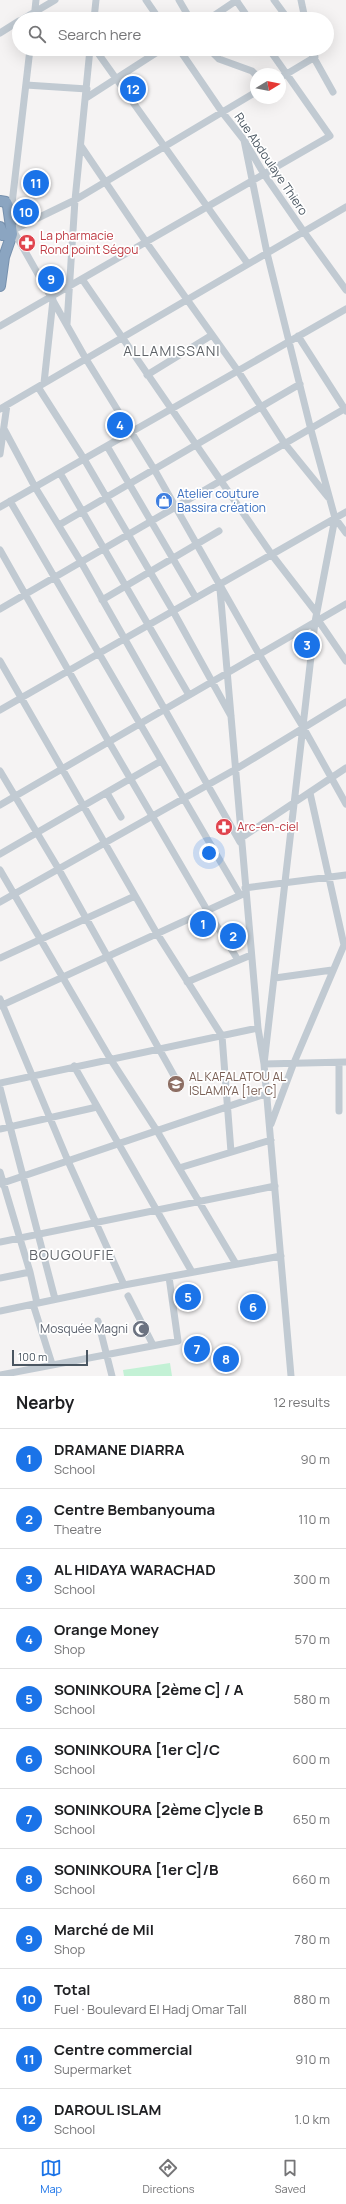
<!DOCTYPE html>
<meta charset="utf-8">
<style>
:root{--surface:#fff;--page:#f2f2f2;--text:#202124;--muted:#757577;--line:#e0e0e0;--accent:#1a73e8}
body{margin:0;font-family:Manrope,sans-serif;background:var(--page);color:var(--text)}
.compass{position:absolute;left:250px;top:68px;width:36px;height:36px;border-radius:50%;background:var(--surface);box-shadow:0 4px 16px #0002;rotate:80deg}
.scale{position:absolute;left:12px;bottom:10px;width:76px;box-sizing:border-box;padding-left:4px;border:2px solid #4a5661;border-top:0;font-size:11px;line-height:14px;white-space:nowrap;color:#4a5661;-webkit-text-stroke:3px #fff;paint-order:stroke}
.you{position:absolute;left:209px;top:853px;width:14px;height:14px;margin:-10px;border:3px solid #fff;border-radius:50%;background:#1a73e8;box-shadow:0 0 0 6px #1a73e833}
.badge{display:grid;place-items:center;width:26px;height:26px;border-radius:50%;background:var(--accent);color:#fff;font-size:13px;font-weight:700}
.pin{position:absolute;translate:-50% -50%;border:2px solid #fff;box-shadow:0 1px 4px #0006}
.list{margin:0;padding:0;list-style:none}
h2{display:flex;justify-content:space-between;align-items:center;height:52px;margin:0;padding:0 16px;font-size:17px}
h2 small{font-size:13px;font-weight:400;color:var(--muted)}
.list li{display:grid;grid-template-columns:26px 1fr auto;gap:12px;align-items:center;box-sizing:border-box;height:60px;padding:0 16px;border-top:1px solid var(--line)}
.list b{display:block;font-size:15px;white-space:nowrap}
.list p{margin:0;font-size:13px;white-space:nowrap;color:var(--muted)}
.list em{font-size:13px;font-style:normal;color:var(--muted)}
.icon{flex:none;width:22px;height:22px;fill:none;stroke:currentColor;stroke-width:2;stroke-linecap:round;stroke-linejoin:round}
.map{position:relative;flex:none;width:346px;height:1376px;overflow:hidden}
.search{position:absolute;background:var(--surface);box-shadow:0 4px 16px #0002;left:12px;right:12px;top:12px;height:44px;display:flex;align-items:center;gap:10px;box-sizing:border-box;padding:0 14px;border-radius:22px;color:var(--muted);font-size:15px}
.sheet{height:772px;background:var(--surface)}
nav{display:flex;justify-content:space-around;align-items:center;box-sizing:border-box;height:56px;border-top:1px solid var(--line);background:var(--surface);font-size:11px;color:var(--muted)}
nav a{display:grid;justify-items:center;gap:2px}
nav .on{color:var(--accent)}
.map>svg:first-child{display:block}
.green{fill:#c3f1d5}
.lines{fill:none;stroke-linecap:round;stroke-linejoin:round}
.highway-casing{stroke:#7690ad;stroke-width:12}
.minor{stroke:#c1cad2;stroke-width:7}
.highway{stroke:#8ba5c1;stroke-width:10}
.labels{text-anchor:middle;stroke-width:3.5;stroke-linejoin:round;paint-order:stroke}
.street-label{font-size:12px;fill:#4a5661;stroke:#fff}
.health-label{font-size:12px;fill:#be3a42;stroke:#fff;text-anchor:start}
.shop-label{font-size:12px;fill:#366cbe;stroke:#fff;text-anchor:start}
.education-label{font-size:12px;fill:#785e54;stroke:#fff;text-anchor:start}
.worship-label{font-size:12px;fill:#5b616d;stroke:#fff;text-anchor:end}
.quarter-label{font-size:14px;letter-spacing:1px;fill:#5f6368;stroke:#fff}
</style>
<div class="map">
<svg width="346" height="1376" viewBox="0 0 346 1376">
<rect width="100%" height="100%" fill="#f5f3f3"/>
<path class="green" d="M170,1363L172,1376H124L123,1370Z"/>
<g class="lines">
<defs>
<path id="highway" d="M0,201L6,202L8,206L12,234L3,235L0,227
M0,286L4,257L12,234"/>
</defs>
<use href="#highway" class="highway-casing"/>
<path class="minor" d="M146,0L159,19
M179,0L190,19
M236,0L249,19
M274,0L288,19
M301,0L305,19
M23,19L55,0
M34,19L36,0
M94,19L96,0
M209,19L237,0
M0,33L19,21
M95,49L248,264
M179,49L222,112L244,140L264,174L304,232L346,290
M209,49L219,59L252,71L256,75
M309,49L333,92
M280,78L315,57L314,53
M26,85L87,89
M256,92L75,200L13,230L86,359L154,469L259,654L303,727L346,804
M86,98L162,49
M244,140L267,253L311,430L335,518L315,622L264,1064L291,1376
M81,146L146,242L238,371L285,444L328,497
M11,212L30,49
M82,279L272,555L316,612
M67,324L75,200L90,49
M0,326L330,136L269,49
M298,336L346,411
M147,375L212,335
M44,383L53,300
M38,387L84,459L173,611L231,716
M0,409L346,207
M4,429L35,487L81,562L240,842
M107,446L196,598
M0,454L7,405
M60,473L189,695
M10,501L240,895
M0,507L346,309
M335,518L346,533
M59,525L300,384
M0,550L109,742L207,910L238,960
M220,589L258,1028L264,1064L346,1062
M102,600L219,531
M0,609L346,408
M318,620L346,661
M0,661L156,932L222,1036L231,1152
M0,710L346,512
M0,771L58,868L177,1081
M107,793L121,817
M0,805L346,604
M241,838L346,768
M0,854L161,761
M0,870L111,1060L157,1131L236,1264
M245,888L346,875
M0,902L236,769L346,702
M0,958L135,896
M275,978L332,970
M187,982L251,955
M0,999L68,1161L124,1285
M0,1006L243,894
M74,1066L192,1272
M0,1083L258,1028
M0,1088L55,1299
M339,1111V1063
M271,1124L293,1065L344,945L310,793
M0,1129L97,1107
M179,1168L271,1140
M0,1172L30,1272L37,1303
M0,1184L265,1094
M0,1242L275,1186
M0,1278L30,1272
M128,1296L153,1345
M33,1304L52,1364
M0,1311L124,1285L281,1256
M98,1321L112,1376
M0,1375L178,1341L169,1277"/>
<use href="#highway" class="highway"/>
</g>
<defs>
<symbol id="pharmacy-disc" viewBox="-11 -11 22 22"><circle r="9.5" fill="#e0444e" stroke="#fff"/><path d="M-2-6h4v4h4v4h-4v4h-4v-4h-4v-4h4Z" fill="#fff"/></symbol>
<symbol id="shop-disc" viewBox="-11 -11 22 22"><circle r="9.5" fill="#3f7fe0" stroke="#fff"/><path d="M-5-2.5h2.3a2.7 3.5 0 0 1 5.4 0H5L5.5 6h-11ZM-1.5-2.5h3a1.5 2.3 0 0 0-3 0Z" fill="#fff"/></symbol>
<symbol id="school-disc" viewBox="-11 -11 22 22"><circle r="9.5" fill="#8d6e63" stroke="#fff"/><path d="M0-5L7-2L0 1L-7-2ZM-4 1L0 2.5L4 1V4Q0 6-4 4Z" fill="#fff"/></symbol>
<symbol id="mosque-disc" viewBox="-11 -11 22 22"><circle r="9.5" fill="#6b7280" stroke="#fff"/><path d="M3.5-4.9A6 6 0 1 0 3.5 4.9A5 5 0 1 1 3.5-4.9Z" fill="#fff"/></symbol>
</defs>
<g fill-rule="evenodd">
<use href="#pharmacy-disc" x="17" y="233" width="20" height="20"/>
<use href="#shop-disc" x="154" y="491" width="20" height="20"/>
<use href="#pharmacy-disc" x="214" y="817" width="20" height="20"/>
<use href="#school-disc" x="166" y="1074" width="20" height="20"/>
<use href="#mosque-disc" x="131" y="1319" width="20" height="20"/>
</g>
<g class="labels">
<g class="street-label">
<text transform="translate(271 164) rotate(56)" y="4">Rue Abdoulaye Thiero</text>
</g>
<g class="health-label">
<text x="40" y="240">La pharmacie<tspan x="40" dy="14">Rond point Ségou</tspan></text>
<text x="237" y="831">Arc-en-ciel</text>
</g>
<g class="shop-label">
<text x="177" y="498">Atelier couture<tspan x="177" dy="14">Bassira création</tspan></text>
</g>
<g class="education-label">
<text x="189" y="1081">AL KAFALATOU AL<tspan x="189" dy="14">ISLAMIYA [1er C]</tspan></text>
</g>
<g class="worship-label">
<text x="128" y="1333">Mosquée Magni</text>
</g>
<g class="quarter-label">
<text x="172" y="356">ALLAMISSANI</text>
<text x="72" y="1260">BOUGOUFIE</text>
</g>
</g>
</svg>
<svg class="compass" viewBox="-18 -18 36 36"><path d="M0-13l5 13h-10z" fill="#e53935"/><path d="M0 13l5-13h-10z" fill="#757577"/></svg>
<div class="scale">100 m</div>
<div class="you"></div>
<div class="pin badge" style="left:203px;top:924px">1</div>
<div class="pin badge" style="left:233px;top:936px">2</div>
<div class="pin badge" style="left:307px;top:645px">3</div>
<div class="pin badge" style="left:120px;top:425px">4</div>
<div class="pin badge" style="left:188px;top:1297px">5</div>
<div class="pin badge" style="left:253px;top:1307px">6</div>
<div class="pin badge" style="left:197px;top:1349px">7</div>
<div class="pin badge" style="left:226px;top:1359px">8</div>
<div class="pin badge" style="left:51px;top:279px">9</div>
<div class="pin badge" style="left:26px;top:212px">10</div>
<div class="pin badge" style="left:36px;top:183px">11</div>
<div class="pin badge" style="left:133px;top:89px">12</div>
<div class="search"><svg class="icon" aria-label="search" viewBox="0 0 24 24"><circle cx="10" cy="10" r="6"/><path d="M15 15l6 6"/></svg>Search here</div>
</div>
<section class="sheet">
<h2>Nearby<small>12 results</small></h2>
<ul class="list">
<li><span class="badge">1</span><div><b>DRAMANE DIARRA</b><p>School</p></div><em>90 m</em></li>
<li><span class="badge">2</span><div><b>Centre Bembanyouma</b><p>Theatre</p></div><em>110 m</em></li>
<li><span class="badge">3</span><div><b>AL HIDAYA WARACHAD</b><p>School</p></div><em>300 m</em></li>
<li><span class="badge">4</span><div><b>Orange Money</b><p>Shop</p></div><em>570 m</em></li>
<li><span class="badge">5</span><div><b>SONINKOURA [2ème C] / A</b><p>School</p></div><em>580 m</em></li>
<li><span class="badge">6</span><div><b>SONINKOURA [1er C]/C</b><p>School</p></div><em>600 m</em></li>
<li><span class="badge">7</span><div><b>SONINKOURA [2ème C]ycle B</b><p>School</p></div><em>650 m</em></li>
<li><span class="badge">8</span><div><b>SONINKOURA [1er C]/B</b><p>School</p></div><em>660 m</em></li>
<li><span class="badge">9</span><div><b>Marché de Mil</b><p>Shop</p></div><em>780 m</em></li>
<li><span class="badge">10</span><div><b>Total</b><p>Fuel · Boulevard El Hadj Omar Tall</p></div><em>880 m</em></li>
<li><span class="badge">11</span><div><b>Centre commercial</b><p>Supermarket</p></div><em>910 m</em></li>
<li><span class="badge">12</span><div><b>DAROUL ISLAM</b><p>School</p></div><em>1.0 km</em></li>
</ul>
</section>
<nav>
<a class="on"><svg class="icon" aria-label="map" viewBox="0 0 24 24"><path d="M3 6l6-2 6 2 6-2v14l-6 2-6-2-6 2zM9 4v14M15 6v14"/></svg>Map</a>
<a><svg class="icon" aria-label="directions" viewBox="0 0 24 24"><path d="M12 3l9 9-9 9-9-9zM9 14v-3h6M13 9l2 2-2 2"/></svg>Directions</a>
<a><svg class="icon" aria-label="saved" viewBox="0 0 24 24"><path d="M7 4h10v16l-5-4-5 4z"/></svg>Saved</a>
</nav>
